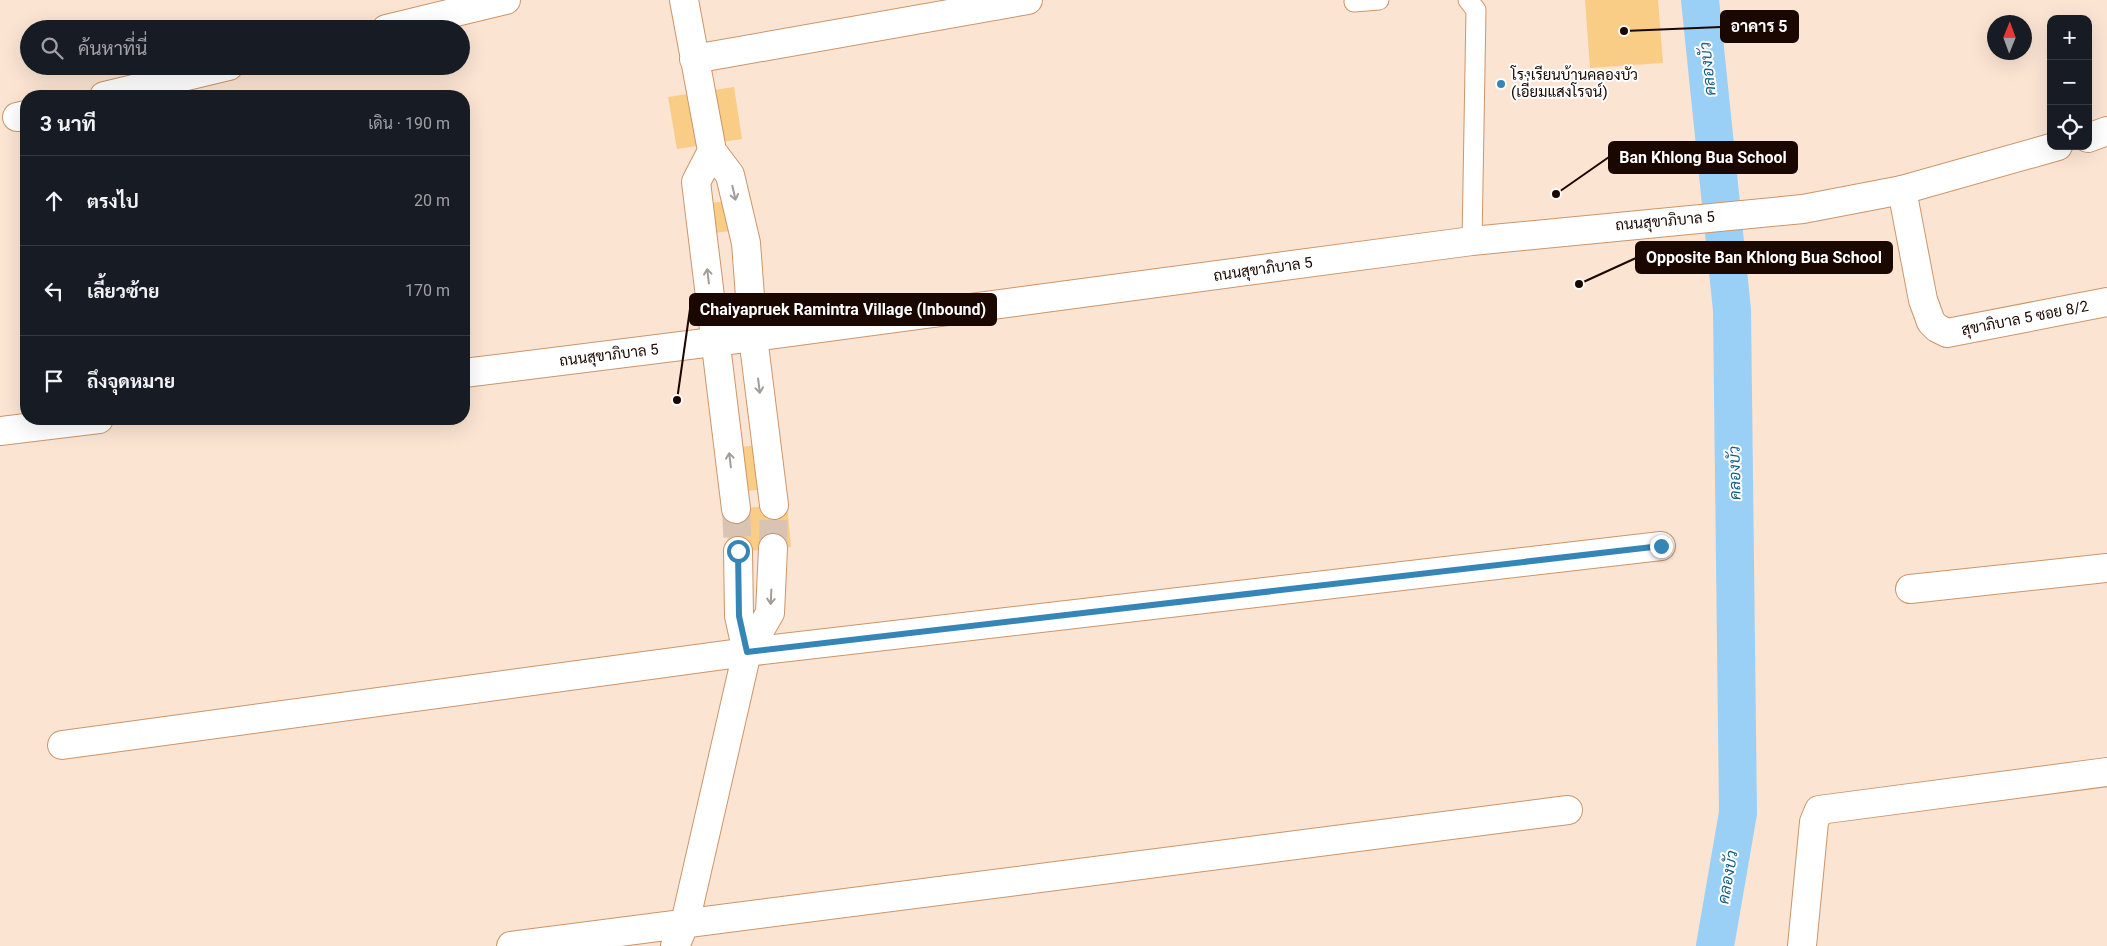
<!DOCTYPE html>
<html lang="th">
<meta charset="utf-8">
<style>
:root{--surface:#171b24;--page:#242831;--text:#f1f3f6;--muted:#9ea1a6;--line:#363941}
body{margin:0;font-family:Roboto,Sarabun,sans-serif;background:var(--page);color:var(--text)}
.controls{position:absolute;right:15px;top:15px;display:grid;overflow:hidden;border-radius:10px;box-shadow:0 5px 20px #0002}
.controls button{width:45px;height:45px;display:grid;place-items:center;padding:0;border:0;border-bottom:1px solid var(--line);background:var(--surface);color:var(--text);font:25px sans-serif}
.compass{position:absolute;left:1987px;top:15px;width:45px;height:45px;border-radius:50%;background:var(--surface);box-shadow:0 5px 20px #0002;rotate:1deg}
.stop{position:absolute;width:15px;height:15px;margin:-11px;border:4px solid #3586b7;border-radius:50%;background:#fff}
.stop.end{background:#3586b7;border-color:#fff;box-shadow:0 1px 5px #0008}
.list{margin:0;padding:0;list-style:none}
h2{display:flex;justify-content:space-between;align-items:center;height:65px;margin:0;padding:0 20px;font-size:21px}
h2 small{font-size:16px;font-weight:400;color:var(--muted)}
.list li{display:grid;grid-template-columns:32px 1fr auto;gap:15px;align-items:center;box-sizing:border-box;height:90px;padding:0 20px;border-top:1px solid var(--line)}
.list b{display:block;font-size:19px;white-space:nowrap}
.list em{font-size:16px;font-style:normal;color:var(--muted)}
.icon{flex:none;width:28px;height:28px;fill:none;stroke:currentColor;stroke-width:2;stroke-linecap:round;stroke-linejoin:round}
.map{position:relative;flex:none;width:2107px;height:946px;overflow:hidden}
.search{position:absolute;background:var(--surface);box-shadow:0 5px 20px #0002;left:20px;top:20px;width:450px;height:55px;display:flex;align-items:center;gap:12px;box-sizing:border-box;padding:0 18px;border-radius:28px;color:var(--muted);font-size:19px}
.panel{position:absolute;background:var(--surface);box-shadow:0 5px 20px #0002;left:20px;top:90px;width:450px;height:335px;border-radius:20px}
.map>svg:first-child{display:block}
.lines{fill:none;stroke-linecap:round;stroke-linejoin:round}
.canal{stroke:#9bd0f6;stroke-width:38}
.building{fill:#f9cd86}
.street-tunnel{stroke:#d9c3b2;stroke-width:28;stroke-dasharray:28 14;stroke-linecap:butt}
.lane-casing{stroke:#cb956a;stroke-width:21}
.street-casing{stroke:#cb956a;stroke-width:30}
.secondary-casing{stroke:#cb956a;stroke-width:30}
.lane{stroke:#fff;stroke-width:19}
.street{stroke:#fff;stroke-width:28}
.secondary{stroke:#fff;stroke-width:28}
.oneway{stroke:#a39c99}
.route{stroke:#3586b7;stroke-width:6}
.poi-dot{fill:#3586b7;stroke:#fff;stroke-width:2}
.labels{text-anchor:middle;stroke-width:4;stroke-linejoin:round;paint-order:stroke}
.poi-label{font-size:15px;fill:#1a0700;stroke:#fff;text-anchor:start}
.street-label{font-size:15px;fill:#1a0700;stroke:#fff}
.water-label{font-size:16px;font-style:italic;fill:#155e86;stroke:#fff}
.leader{fill:none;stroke:#1a0700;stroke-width:2}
.callout-dot{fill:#1a0700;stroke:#fff;stroke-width:2}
.callout{fill:#1a0700;stroke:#1a0700;stroke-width:2}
.callout-label{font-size:16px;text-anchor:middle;font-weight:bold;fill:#fff}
</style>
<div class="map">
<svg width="2107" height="946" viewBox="0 0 2107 946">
<rect width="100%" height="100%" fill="#fbe4d2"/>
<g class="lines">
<path class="canal" d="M 1700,0 L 1732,310 L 1738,813 L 1715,946"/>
</g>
<path class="building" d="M 1585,0 L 1658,0 L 1663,63 L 1590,68 Z
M 734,87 L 742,139 L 677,149 L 668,97 Z
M 727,201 L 731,231 L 714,233 L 710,203 Z
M 759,445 L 765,489 L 747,491 L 741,447 Z
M 787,504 L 791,547 L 729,553 L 725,510 Z"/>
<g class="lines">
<path class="street-tunnel" d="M 736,509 L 738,551
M 773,548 L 774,505"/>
<defs>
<path id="lane" d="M 1468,0 L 1476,10 L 1472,241
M 1354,2 L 1379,0"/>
<path id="street" d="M 684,0 L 712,151 L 730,175 L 746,243 L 753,337 L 774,505
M 386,29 L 506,0
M 694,59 L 1028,0
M 104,96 L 229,66
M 17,117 L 26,115
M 712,151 L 696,182 L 736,509
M 1902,190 L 1923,300 L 1931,322 L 1937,328 L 1947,333 L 2107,302
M 738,551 L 739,616 L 747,652
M 1910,589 L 2107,568
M 62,745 L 747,652 L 1661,546
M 511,946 L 1568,810
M 675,946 L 685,923 L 747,652 L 770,613 L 773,548
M 1802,946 L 1814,822 L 1819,810 L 2107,772"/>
<path id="secondary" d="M 2088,138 L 2107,131
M 464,373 L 753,337 L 1472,241 L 1803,209 L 1902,190 L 2058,146
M 0,431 L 99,419"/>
</defs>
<use href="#lane" class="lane-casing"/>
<use href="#street" class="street-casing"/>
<use href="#secondary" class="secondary-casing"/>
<use href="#lane" class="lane"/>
<use href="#street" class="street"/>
<use href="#secondary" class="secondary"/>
</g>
<defs><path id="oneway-shaft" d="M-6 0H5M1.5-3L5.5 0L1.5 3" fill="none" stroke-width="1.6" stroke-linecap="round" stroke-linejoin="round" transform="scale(1.25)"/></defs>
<g class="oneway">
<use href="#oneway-shaft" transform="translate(734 193) rotate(77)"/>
<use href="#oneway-shaft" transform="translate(708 276) rotate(-97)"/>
<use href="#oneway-shaft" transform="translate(759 386) rotate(83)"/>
<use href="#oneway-shaft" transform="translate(730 460) rotate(-97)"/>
<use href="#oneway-shaft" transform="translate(771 597) rotate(93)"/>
</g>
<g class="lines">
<path class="route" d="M 738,551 L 739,616 L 747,652 L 1661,546"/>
</g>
<circle class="poi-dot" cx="1501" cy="84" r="5"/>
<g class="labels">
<g class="poi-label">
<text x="1511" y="80">โรงเรียนบ้านคลองบัว<tspan x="1511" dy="17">(เอี่ยมแสงโรจน์)</tspan></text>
</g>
<g class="street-label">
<text transform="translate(1665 221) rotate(-5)" y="5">ถนนสุขาภิบาล 5</text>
<text transform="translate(1263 269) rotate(-8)" y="5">ถนนสุขาภิบาล 5</text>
<text transform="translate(2025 318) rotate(-11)" y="5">สุขาภิบาล 5 ซอย 8/2</text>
<text transform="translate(609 355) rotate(-7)" y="5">ถนนสุขาภิบาล 5</text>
</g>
<g class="water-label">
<text transform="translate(1707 69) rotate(-96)" y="6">คลองบัว</text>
<text transform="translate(1734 473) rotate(-91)" y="6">คลองบัว</text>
<text transform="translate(1727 877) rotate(-80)" y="6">คลองบัว</text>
</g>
</g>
<path class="leader" d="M1624 31L1721 27M1556 194L1609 157M1579 284L1636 258M677 400L690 309"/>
<g class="callout-dot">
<circle cx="1624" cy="31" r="5"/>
<circle cx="1556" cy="194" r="5"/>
<circle cx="1579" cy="284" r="5"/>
<circle cx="677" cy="400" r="5"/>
</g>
<g class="callout">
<rect x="1721" y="11" width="77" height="31" rx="5"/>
<rect x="1609" y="142" width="188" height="31" rx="5"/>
<rect x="1636" y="242" width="256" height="31" rx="5"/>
<rect x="690" y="294" width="306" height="31" rx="5"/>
</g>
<g class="callout-label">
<text x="1759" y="32">อาคาร 5</text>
<text x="1703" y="163">Ban Khlong Bua School</text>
<text x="1764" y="263">Opposite Ban Khlong Bua School</text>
<text x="843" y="315">Chaiyapruek Ramintra Village (Inbound)</text>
</g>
</svg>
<div class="controls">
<button>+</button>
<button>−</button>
<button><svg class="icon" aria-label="locate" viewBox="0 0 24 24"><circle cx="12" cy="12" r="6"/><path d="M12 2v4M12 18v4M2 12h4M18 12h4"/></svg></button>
</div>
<svg class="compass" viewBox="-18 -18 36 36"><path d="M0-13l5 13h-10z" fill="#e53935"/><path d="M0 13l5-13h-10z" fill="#9ea1a6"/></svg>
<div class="stop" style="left:738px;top:551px"></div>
<div class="stop end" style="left:1661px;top:546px"></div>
<div class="search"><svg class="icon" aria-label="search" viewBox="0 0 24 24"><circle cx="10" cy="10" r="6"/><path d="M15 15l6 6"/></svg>ค้นหาที่นี่</div>
<section class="panel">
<h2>3 นาที<small>เดิน · 190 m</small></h2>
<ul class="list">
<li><svg class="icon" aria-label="ahead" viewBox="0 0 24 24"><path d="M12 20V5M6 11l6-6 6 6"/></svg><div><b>ตรงไป</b></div><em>20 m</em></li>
<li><svg class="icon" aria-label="left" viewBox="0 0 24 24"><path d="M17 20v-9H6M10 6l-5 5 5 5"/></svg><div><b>เลี้ยวซ้าย</b></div><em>170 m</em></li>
<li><svg class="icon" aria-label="arrive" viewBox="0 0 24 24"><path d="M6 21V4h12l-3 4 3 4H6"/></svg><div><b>ถึงจุดหมาย</b></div></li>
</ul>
</section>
</div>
